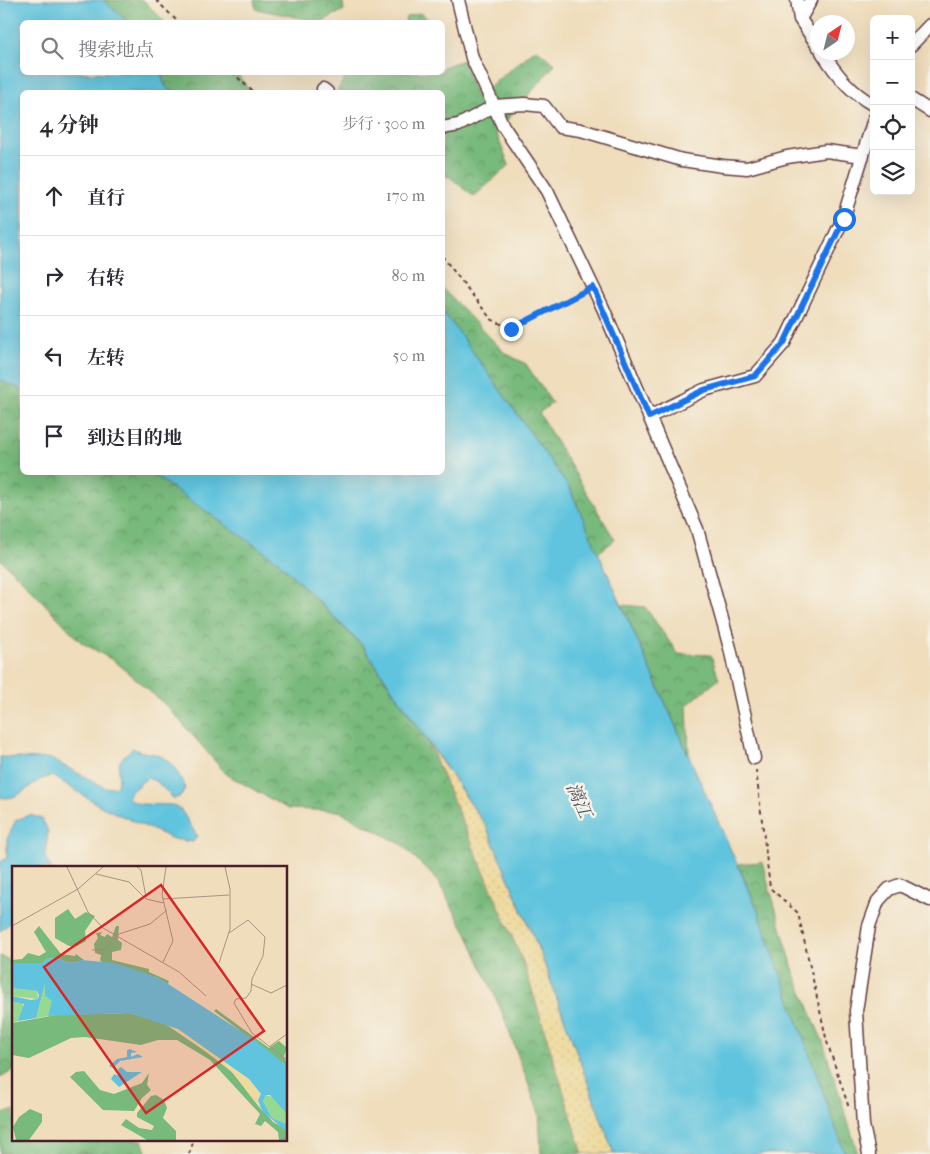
<!DOCTYPE html>
<html lang="zh">
<meta charset="utf-8">
<style>
:root{--surface:#fff;--page:#f7f7f7;--text:#2b2b33;--muted:#7c7c81;--line:#e1e1e2}
body{margin:0;font-family:"IM FELL French Canon","Noto Serif SC",serif;background:var(--page);color:var(--text)}
.controls{position:absolute;right:15px;top:15px;display:grid;overflow:hidden;border-radius:8px;box-shadow:0 5px 20px #0002}
.controls button{width:45px;height:45px;display:grid;place-items:center;padding:0;border:0;border-bottom:1px solid var(--line);background:var(--surface);color:var(--text);font:25px sans-serif}
.compass{position:absolute;left:810px;top:15px;width:45px;height:45px;border-radius:50%;background:var(--surface);box-shadow:0 5px 20px #0002;rotate:35deg}
.stop{position:absolute;width:15px;height:15px;margin:-11px;border:4px solid #1a73e8;border-radius:50%;background:#fff}
.stop.end{background:#1a73e8;border-color:#fff;box-shadow:0 1px 5px #0008}
.list{margin:0;padding:0;list-style:none}
h2{display:flex;justify-content:space-between;align-items:center;height:65px;margin:0;padding:0 20px;font-size:21px}
h2 small{font-size:16px;font-weight:400;color:var(--muted)}
.list li{display:grid;grid-template-columns:32px 1fr auto;gap:15px;align-items:center;box-sizing:border-box;height:80px;padding:0 20px;border-top:1px solid var(--line)}
.list b{display:block;font-size:19px;white-space:nowrap}
.list em{font-size:16px;font-style:normal;color:var(--muted)}
.icon{flex:none;width:28px;height:28px;fill:none;stroke:currentColor;stroke-width:2;stroke-linecap:round;stroke-linejoin:round}
.map{position:relative;flex:none;width:930px;height:1154px;overflow:hidden}
.search{position:absolute;background:var(--surface);box-shadow:0 5px 20px #0002;left:20px;top:20px;width:425px;height:55px;display:flex;align-items:center;gap:12px;box-sizing:border-box;padding:0 18px;border-radius:8px;color:var(--muted);font-size:19px}
.panel{position:absolute;background:var(--surface);box-shadow:0 5px 20px #0002;left:20px;top:90px;width:425px;height:385px;border-radius:8px}
.map>svg:first-child{display:block}
.forest{fill:url(#forest-crowns);stroke:#616c54}
.sand{fill:url(#sand-dots);stroke:#9c7c64}
.water{fill:#60c4de;stroke:#557284}
.lines{fill:none;stroke-linecap:round;stroke-linejoin:round}
.minor-casing{stroke:#633c41;stroke-width:15}
.path{stroke:#633c41;stroke-width:2;stroke-dasharray:4 4;stroke-linecap:butt}
.minor{stroke:#fff;stroke-width:12}
.route{stroke:#1a73e8;stroke-width:6}
.labels{text-anchor:middle;stroke-width:5;stroke-linejoin:round;paint-order:stroke}
.water-label{font-size:18px;font-style:italic;fill:#515161;stroke:#f7f3e8}
.inset-road{fill:none;stroke:#ad9182;stroke-width:1}
.view{fill:#d62828;fill-opacity:0.15;stroke:#d62828;stroke-width:2.5}
.inset-edge{fill:none;stroke:#4a1f2b;stroke-width:2.5}
</style>
<div class="map">
<svg width="930" height="1154" viewBox="0 0 930 1154">
<defs>
<pattern id="forest-crowns" width="20" height="18" patternUnits="userSpaceOnUse" patternTransform="scale(1.25)"><rect width="20" height="18" fill="#78b97c"/><path d="M2 6a3 3 0 1 1 6 0M12 15a3 3 0 1 1 6 0" fill="none" stroke="#649666"/></pattern>
<pattern id="sand-dots" width="8" height="8" patternUnits="userSpaceOnUse" patternTransform="scale(1.25)"><rect width="8" height="8" fill="#eeda9e"/><path d="M2 2h.1M6 6h.1" fill="none" stroke="#cebb88" stroke-width="1.8" stroke-linecap="round"/></pattern>
</defs>
<rect width="100%" height="100%" fill="#f7f3e8"/>
<filter id="ink" filterUnits="userSpaceOnUse"><feTurbulence type="fractalNoise" baseFrequency=".02" numOctaves="2"/><feDisplacementMap in="SourceGraphic" scale="10" xChannelSelector="R" yChannelSelector="G"/><feConvolveMatrix kernelMatrix="1 2 1 2 8 2 1 2 1" color-interpolation-filters="sRGB"/></filter>
<filter id="wash" filterUnits="userSpaceOnUse"><feTurbulence type="fractalNoise" baseFrequency=".0096" numOctaves="4" result="noise"/><feDisplacementMap in="SourceGraphic" scale="20" xChannelSelector="R" yChannelSelector="G"/><feGaussianBlur stdDeviation="1.12" result="paint"/><feColorMatrix in="noise" values="0 0 0 0 0 0 0 0 0 0 0 0 0 0 0 0 0 1.4 0 .05"/><feComposite in="paint" operator="in"/></filter>
<g filter="url(#wash)">
<rect width="100%" height="100%" fill="#efddbc"/>
<path class="forest" d="M 103,0 L 143,0 L 165,22 L 128,22 Z
M 254,0 L 342,0 L 344,10 L 321,22 L 256,9 Z
M 420,13 L 432,22 L 405,22 L 406,17 Z
M 536,49 L 555,64 L 496,133 L 509,165 L 474,197 L 450,177 L 443,176 L 442,92 L 337,92 L 347,73 L 442,72 L 443,67 L 463,60 L 476,97 Z
M 161,73 L 237,73 L 250,92 L 174,92 L 165,86 Z
M 442,288 L 505,353 L 526,364 L 552,403 L 539,413 L 615,540 L 598,553 L 569,487 L 460,334 L 443,312 Z
M 0,380 L 22,390 L 22,472 L 151,473 L 279,562 L 363,647 L 429,744 L 524,964 L 583,1154 L 541,1154 L 539,1113 L 502,1012 L 468,936 L 437,880 L 401,844 L 339,811 L 288,809 L 226,774 L 169,708 L 116,662 L 81,642 L 21,579 L 0,559 Z
M 622,605 L 645,607 L 678,654 L 711,655 L 719,679 L 687,705 L 689,756 Z
M 762,862 L 794,972 L 823,1042 L 858,1154 L 845,1154 L 758,911 L 738,864 Z
M 0,956 L 14,962 L 14,1070 L 0,1078 Z
M 14,1110 L 14,1140 L 142,1140 L 147,1154 L 0,1154 L 0,1115 Z"/>
<path class="sand" d="M 429,744 L 486,826 L 540,952 L 614,1154 L 583,1154 L 524,964 Z"/>
<path class="water" d="M 0,0 L 103,0 L 128,22 L 22,22 L 22,72 L 161,73 L 165,86 L 174,92 L 22,92 L 22,390 L 0,380 Z
M 443,312 L 460,334 L 569,487 L 758,911 L 845,1154 L 614,1154 L 540,952 L 486,826 L 363,646 L 279,562 L 151,473 L 442,472 Z
M 133,748 C 141,753 146,752 155,754 C 172,759 179,774 185,788 L 181,796 L 174,799 L 156,781 L 147,778 L 128,794 L 129,799 L 139,804 L 172,805 L 181,810 L 197,836 L 193,842 L 173,839 L 102,807 L 56,778 C 54,777 51,776 48,777 C 32,780 19,803 0,797 L 0,757 L 37,759 L 49,758 L 106,788 L 116,787 C 124,767 110,766 133,748 Z
M 30,815 L 42,819 L 48,831 L 45,858 L 50,867 L 52,868 L 14,868 L 14,920 L 0,931 L 0,862 L 7,858 L 7,839 L 16,820 Z"/>
</g>
<g filter="url(#ink)">
<g class="lines">
<defs>
<path id="minor" d="M 458,0 L 472,58 L 494,106 L 503,126 L 547,191 L 603,308 L 697,529 L 730,648 L 754,758
M 797,0 L 800,19 L 818,46
M 800,19 L 811,0
M 911,45 L 930,25
M 822,52 C 836,74 851,93 874,105
M 323,89 L 327,92
M 911,99 L 930,111
M 442,128 L 459,125 L 494,106 L 524,104 L 544,106 L 560,127 L 581,130 L 682,160 L 723,166 L 747,168 L 787,157 L 826,151 L 863,156
M 649,417 L 704,390 L 755,376 L 784,343 L 843,219 L 874,119
M 869,1154 L 863,1125 L 856,1011 L 869,926 L 878,901 L 889,889 L 900,885 L 930,900"/>
</defs>
<use href="#minor" class="minor-casing"/>
<path class="path" d="M 156,0 L 178,22
M 232,72 L 253,92
M 442,256 L 491,319 L 511,329 L 583,292
M 756,770 L 770,888 L 798,913 L 827,1042 L 849,1108
M 189,1154 L 194,1140"/>
<use href="#minor" class="minor"/>
</g>
</g>
<g class="lines" filter="url(#ink)">
<path class="route" d="M 511,329 L 593,287 L 649,417 L 704,390 L 755,376 L 784,343 L 844,219"/>
</g>
<g class="labels">
<g class="water-label">
<text transform="translate(579 800) rotate(66)" y="6">漓江</text>
</g>
</g>
<g transform="translate(12 866)">
<rect width="275" height="275" fill="#efddbc"/>
<path d="M 56,43 L 63,53 L 74,46 L 83,50 L 73,65 L 74,75 L 65,80 L 57,80 L 43,72 L 43,52 ZM 27,60 L 49,88 L 63,90 L 64,88 L 72,94 L 60,97 L 43,92 L 34,93 L 31,97 L 0,97 L 0,94 L 10,93 L 16,87 L 27,90 L 34,86 L 22,66 ZM 104,60 L 107,60 L 106,74 L 110,77 L 109,84 L 100,86 L 100,94 L 137,103 L 137,106 L 157,115 L 156,118 L 88,95 L 89,89 L 83,87 L 82,78 L 86,72 L 84,67 L 90,66 L 88,69 L 93,71 L 95,68 L 100,71 ZM 204,143 L 257,182 L 267,175 L 275,182 L 272,190 L 275,200 L 202,145 ZM 117,147 L 152,157 L 206,194 L 220,206 L 261,256 L 274,263 L 275,274 L 267,274 L 266,266 L 253,255 L 249,260 L 243,258 L 248,248 L 198,194 L 165,174 L 146,174 L 129,179 L 73,171 L 59,172 L 17,192 L 0,189 L 0,157 L 44,149 ZM 72,205 L 88,224 L 102,228 L 130,217 L 137,207 L 135,219 L 139,224 L 130,232 L 122,245 L 91,244 L 58,211 L 64,206 ZM 144,229 L 152,234 L 155,242 L 151,252 L 164,265 L 164,274 L 135,274 L 109,259 L 114,253 L 127,262 L 140,264 L 142,260 L 125,251 L 125,247 L 139,230 ZM 18,243 L 30,248 L 30,256 L 17,274 L 4,274 L 1,261 L 7,251 Z" fill="#78b97c"/>
<path d="M 33,118 L 33,130 L 40,135 L 40,140 L 36,150 L 24,152 ZM 0,122 L 25,125 L 26,133 L 0,130 ZM 0,135 L 9,135 L 12,142 L 6,155 L 0,157 ZM 254,229 L 263,232 L 275,248 L 275,258 L 260,252 L 251,235 Z" fill="#95d992"/>
<path d="M 152,157 L 166,163 L 225,202 L 248,226 L 247,236 L 250,245 L 220,206 L 183,177 Z" fill="#eeda9e"/>
<path d="M 43,92 L 60,97 L 70,94 L 102,97 L 147,112 L 241,173 L 275,200 L 275,248 L 258,229 L 254,229 L 251,235 L 260,252 L 275,258 L 275,266 L 250,245 L 246,234 L 249,228 L 237,213 L 166,163 L 117,147 L 36,150 L 40,135 L 33,130 L 33,118 L 24,152 L 6,155 L 12,138 L 0,135 L 0,130 L 19,134 L 26,133 L 27,129 L 25,125 L 0,122 L 0,97 L 31,97 L 34,93 ZM 118,183 L 125,186 L 119,187 L 119,191 L 126,188 L 131,191 L 108,195 L 101,202 L 97,200 L 105,193 L 115,191 L 115,184 ZM 109,201 L 115,206 L 130,206 L 107,221 L 99,213 L 102,208 L 108,210 L 106,203 Z" fill="#60c4de"/>
<path class="inset-road" d="M 55,1 L 76,46 L 91,62 L 167,106 L 194,130M 125,1 L 129,4 L 134,31M 84,8 L 117,16 L 134,33 L 152,37M 151,33 L 217,29M 0,60 L 66,23 L 91,1M 217,67 L 236,54 L 253,71 L 251,90 L 240,113 L 239,125 L 234,132 L 224,133 L 222,137 L 240,167 L 275,194M 80,84 L 92,84 L 107,68 L 138,58 L 155,44M 151,96 L 161,75 L 150,29 L 154,1M 207,97 L 218,63 L 218,23 L 213,1M 239,118 L 259,127 L 275,119M 257,181 L 275,168"/>
<path class="view" d="M 149,19 L 252,165 L 134,247 L 32,101 Z"/>
<rect width="275" height="275" class="inset-edge"/>
</g>
</svg>
<div class="controls">
<button>+</button>
<button>−</button>
<button><svg class="icon" aria-label="locate" viewBox="0 0 24 24"><circle cx="12" cy="12" r="6"/><path d="M12 2v4M12 18v4M2 12h4M18 12h4"/></svg></button>
<button><svg class="icon" aria-label="layers" viewBox="0 0 24 24"><path d="M12 4l9 5-9 5-9-5zM3 14l9 5 9-5"/></svg></button>
</div>
<svg class="compass" viewBox="-18 -18 36 36"><path d="M0-13l5 13h-10z" fill="#e53935"/><path d="M0 13l5-13h-10z" fill="#7c7c81"/></svg>
<div class="stop" style="left:844px;top:219px"></div>
<div class="stop end" style="left:511px;top:329px"></div>
<div class="search"><svg class="icon" aria-label="search" viewBox="0 0 24 24"><circle cx="10" cy="10" r="6"/><path d="M15 15l6 6"/></svg>搜索地点</div>
<section class="panel">
<h2>4 分钟<small>步行 · 300 m</small></h2>
<ul class="list">
<li><svg class="icon" aria-label="ahead" viewBox="0 0 24 24"><path d="M12 20V5M6 11l6-6 6 6"/></svg><div><b>直行</b></div><em>170 m</em></li>
<li><svg class="icon" aria-label="right" viewBox="0 0 24 24"><path d="M7 20v-9h11M14 6l5 5-5 5"/></svg><div><b>右转</b></div><em>80 m</em></li>
<li><svg class="icon" aria-label="left" viewBox="0 0 24 24"><path d="M17 20v-9H6M10 6l-5 5 5 5"/></svg><div><b>左转</b></div><em>50 m</em></li>
<li><svg class="icon" aria-label="arrive" viewBox="0 0 24 24"><path d="M6 21V4h12l-3 4 3 4H6"/></svg><div><b>到达目的地</b></div></li>
</ul>
</section>
</div>
